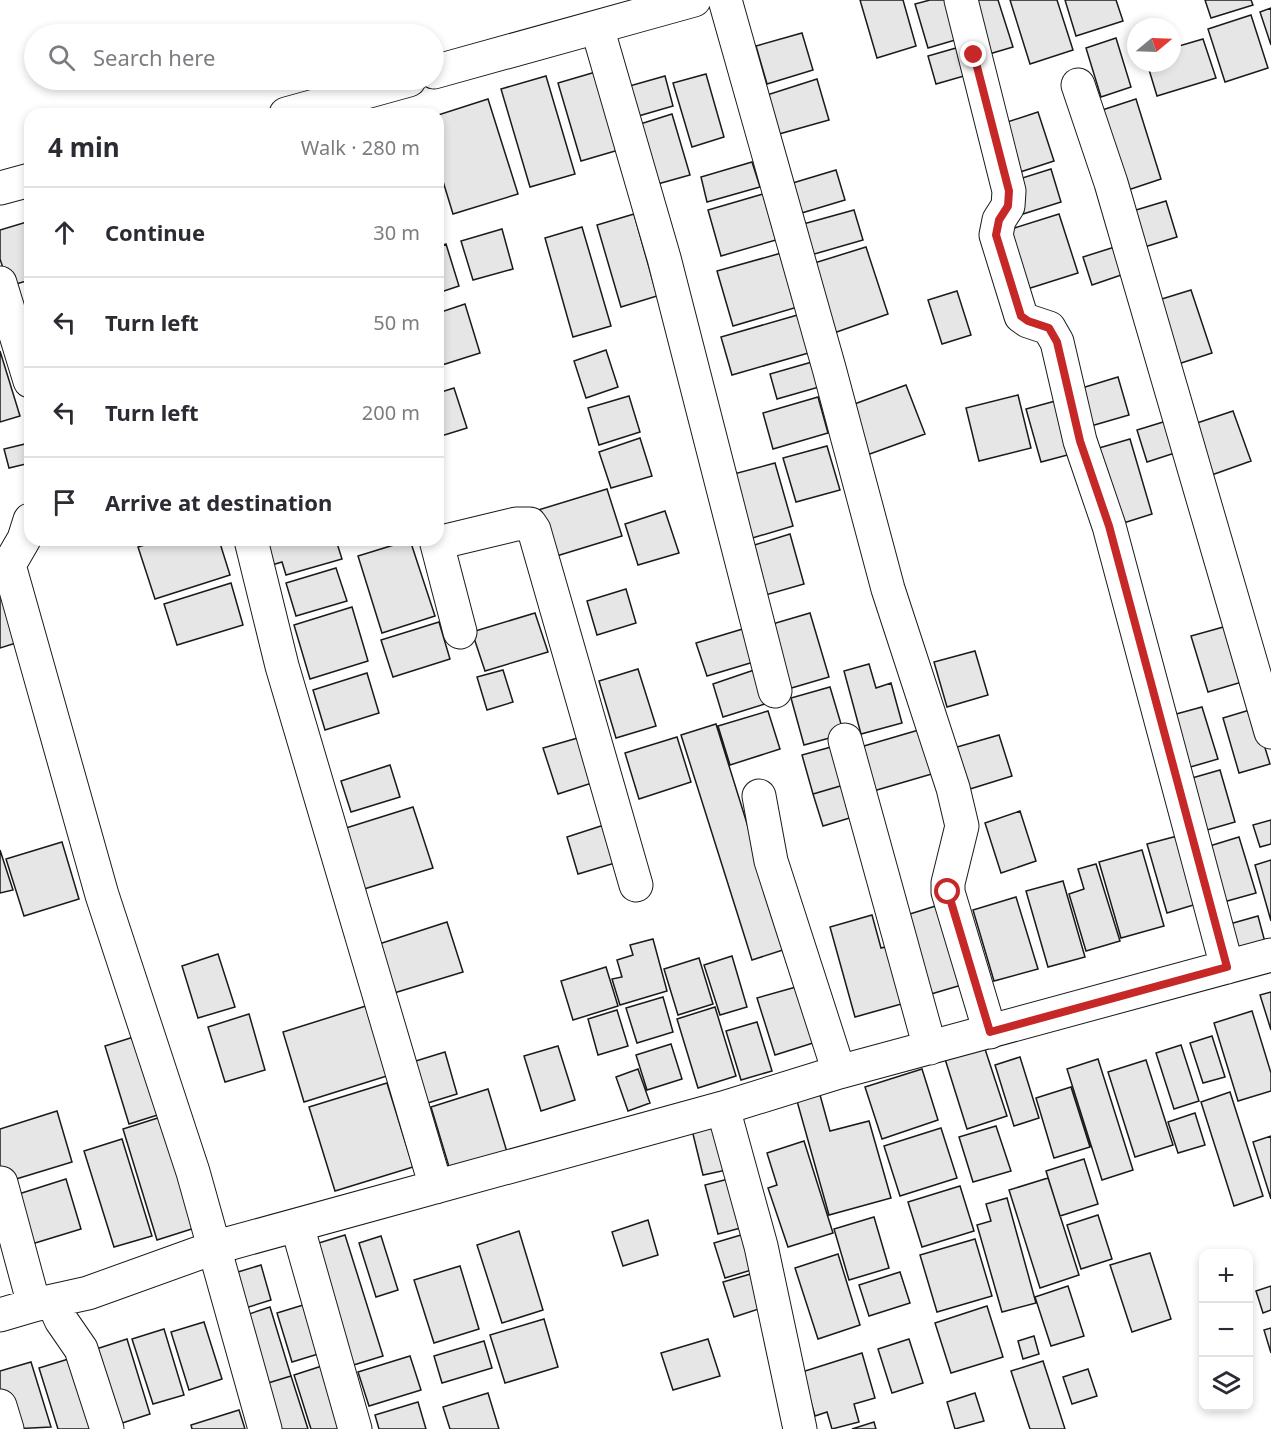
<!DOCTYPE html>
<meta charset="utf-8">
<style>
:root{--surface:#fff;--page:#f7f7f7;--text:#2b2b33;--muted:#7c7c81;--line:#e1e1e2}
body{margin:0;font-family:"Noto Sans",sans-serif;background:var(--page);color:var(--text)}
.controls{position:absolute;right:18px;bottom:18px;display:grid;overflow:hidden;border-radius:12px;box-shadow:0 3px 9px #0003}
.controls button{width:54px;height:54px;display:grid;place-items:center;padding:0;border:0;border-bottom:2px solid var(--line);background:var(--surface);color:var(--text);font:30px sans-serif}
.compass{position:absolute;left:1127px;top:18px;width:54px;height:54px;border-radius:50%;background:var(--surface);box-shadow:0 3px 9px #0003;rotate:71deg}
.stop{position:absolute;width:18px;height:18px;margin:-14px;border:4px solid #c62828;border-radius:50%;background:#fff}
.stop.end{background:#c62828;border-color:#fff;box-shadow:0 2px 6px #0008}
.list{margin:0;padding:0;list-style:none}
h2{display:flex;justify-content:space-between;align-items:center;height:78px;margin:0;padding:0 24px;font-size:26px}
h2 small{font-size:20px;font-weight:400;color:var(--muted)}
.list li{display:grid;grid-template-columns:39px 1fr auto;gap:18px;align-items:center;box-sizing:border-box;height:90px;padding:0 24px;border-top:2px solid var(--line)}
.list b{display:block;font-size:22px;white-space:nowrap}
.list em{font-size:20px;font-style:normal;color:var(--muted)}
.icon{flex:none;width:33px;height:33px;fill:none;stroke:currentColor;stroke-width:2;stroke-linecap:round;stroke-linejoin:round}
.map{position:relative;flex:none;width:1271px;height:1429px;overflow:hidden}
.search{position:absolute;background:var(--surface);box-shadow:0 3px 9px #0003;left:24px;top:24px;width:420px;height:66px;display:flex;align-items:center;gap:15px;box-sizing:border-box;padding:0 21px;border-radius:33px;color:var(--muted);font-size:22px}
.panel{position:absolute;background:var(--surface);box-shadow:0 3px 9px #0003;left:24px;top:108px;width:420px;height:438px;border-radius:18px}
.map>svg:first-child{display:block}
.building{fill:#e6e6e6;stroke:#1a1a1a;stroke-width:1.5}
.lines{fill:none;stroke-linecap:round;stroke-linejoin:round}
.minor-casing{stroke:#1a1a1a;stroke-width:35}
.minor{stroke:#fff;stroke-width:33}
.route{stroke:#c62828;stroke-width:8}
</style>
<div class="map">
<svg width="1271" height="1429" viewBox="0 0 1271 1429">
<rect width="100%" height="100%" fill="#fff"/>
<path class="building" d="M 860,0 L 903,0 L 916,46 L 877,58 Z
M 930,0 L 950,0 L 962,38 L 928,48 L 915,4 Z
M 962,0 L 998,0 L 1013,47 L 979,57 Z
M 1010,0 L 1057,0 L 1073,50 L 1030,64 Z
M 1065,0 L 1116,0 L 1123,21 L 1076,36 Z
M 1205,0 L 1251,0 L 1253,5 L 1211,18 Z
M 1271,8 L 1271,45 L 1260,12 Z
M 1251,15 L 1268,68 L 1225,82 L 1208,29 Z
M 802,33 L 813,70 L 767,84 L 756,46 Z
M 1116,38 L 1131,87 L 1101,97 L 1086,48 Z
M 1203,39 L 1216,78 L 1157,96 L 1147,63 L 1172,63 L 1172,48 Z
M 956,48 L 964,76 L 936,84 L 928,56 Z
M 599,71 L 622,149 L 581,161 L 558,83 Z
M 706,74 L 724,137 L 692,147 L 673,83 Z
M 546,76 L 575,174 L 530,187 L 501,89 Z
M 665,76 L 673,106 L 635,117 L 626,87 Z
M 817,79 L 829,120 L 779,134 L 767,95 Z
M 488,99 L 518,194 L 453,214 L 438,165 L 438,115 Z
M 1136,99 L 1161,179 L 1116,194 L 1090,114 Z
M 1038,112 L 1054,161 L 1008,176 L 992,127 Z
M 672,114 L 690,175 L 654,185 L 637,125 Z
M 752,162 L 760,187 L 707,202 L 701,177 Z
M 1051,169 L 1061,202 L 1023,214 L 1013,181 Z
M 836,170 L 845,200 L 795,215 L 786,185 Z
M 763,194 L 776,240 L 721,256 L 708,210 Z
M 1166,201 L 1177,237 L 1138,249 L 1126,213 Z
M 854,210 L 863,240 L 804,257 L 796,226 Z
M 634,214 L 657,296 L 621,307 L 597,225 Z
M 1059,214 L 1078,273 L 1024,290 L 1005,231 Z
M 30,221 L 30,280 L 9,286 L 0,259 L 0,230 Z
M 582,227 L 611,326 L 573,337 L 545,238 Z
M 502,229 L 513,269 L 473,280 L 461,241 Z
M 446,244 L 459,286 L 438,293 L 438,247 Z
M 1121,245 L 1130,272 L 1092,285 L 1083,257 Z
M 866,247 L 888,314 L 831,334 L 808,265 Z
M 785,252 L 801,306 L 733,326 L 717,271 Z
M 1191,290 L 1212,353 L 1172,366 L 1152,302 Z
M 957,291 L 971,335 L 942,344 L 928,300 Z
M 30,301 L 30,343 L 15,306 Z
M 465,304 L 480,353 L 442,365 L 438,353 L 438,313 Z
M 801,314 L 812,352 L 732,375 L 721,337 Z
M 606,350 L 618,387 L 586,398 L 574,361 Z
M 0,351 L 20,416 L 0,422 Z
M 812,362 L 819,387 L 777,399 L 770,374 Z
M 1118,377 L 1129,415 L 1084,428 L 1072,391 Z
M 906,385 L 925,434 L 867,455 L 849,406 Z
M 454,388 L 467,428 L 438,437 L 438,393 Z
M 1018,395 L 1031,448 L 979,461 L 966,408 Z
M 629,396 L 640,432 L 599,445 L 588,408 Z
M 818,397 L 828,433 L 773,449 L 763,413 Z
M 1059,400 L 1075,453 L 1041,462 L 1026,409 Z
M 1233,411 L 1251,461 L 1206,477 L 1188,426 Z
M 1173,419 L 1184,450 L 1147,462 L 1137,430 Z
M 640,438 L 652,476 L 611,488 L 599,452 Z
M 1130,439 L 1152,514 L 1114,526 L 1092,450 Z
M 25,444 L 30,463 L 9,468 L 4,449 Z
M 827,446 L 840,490 L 796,502 L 783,458 Z
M 775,463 L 793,526 L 749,539 L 730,475 Z
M 607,489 L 622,536 L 550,558 L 535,511 Z
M 665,511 L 679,553 L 638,565 L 625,524 Z
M 790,534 L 804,584 L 762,596 L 748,547 Z
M 161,540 L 219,540 L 230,575 L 155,599 L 138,547 Z
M 253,540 L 336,540 L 342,559 L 286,575 L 282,562 L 262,568 Z
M 410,540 L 435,616 L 382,633 L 358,556 Z
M 336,568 L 347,601 L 296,616 L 286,583 Z
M 231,583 L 243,625 L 177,645 L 164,604 Z
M 626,589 L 636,623 L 597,635 L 587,601 Z
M 0,591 L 16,643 L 0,648 Z
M 352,607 L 368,661 L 310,679 L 294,625 Z
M 535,613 L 548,652 L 485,671 L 472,632 Z
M 810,613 L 829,677 L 788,689 L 769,625 Z
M 439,622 L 450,659 L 393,677 L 381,640 Z
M 1227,626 L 1242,682 L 1208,692 L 1191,636 Z
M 746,628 L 757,661 L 707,676 L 696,643 Z
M 975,651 L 988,695 L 947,707 L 934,662 Z
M 869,664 L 876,688 L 891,683 L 902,723 L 861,734 L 844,671 Z
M 638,669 L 656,726 L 616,738 L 599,681 Z
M 757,669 L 768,703 L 723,717 L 713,684 Z
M 503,670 L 513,702 L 487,710 L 477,677 Z
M 367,673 L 379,713 L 325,730 L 313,690 Z
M 830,687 L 844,734 L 804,745 L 791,698 Z
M 1202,707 L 1218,759 L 1180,770 L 1165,717 Z
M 1253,709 L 1270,764 L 1239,773 L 1223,718 Z
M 768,711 L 780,749 L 730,765 L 718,726 Z
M 716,724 L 786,949 L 752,960 L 681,735 Z
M 929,727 L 942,771 L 870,792 L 857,748 Z
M 999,735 L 1012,776 L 970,789 L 957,747 Z
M 581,737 L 595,782 L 558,794 L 543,748 Z
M 677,737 L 691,782 L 639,799 L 625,753 Z
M 842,744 L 854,782 L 813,794 L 802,755 Z
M 390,765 L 400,797 L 351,812 L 341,781 Z
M 1220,770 L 1235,822 L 1200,832 L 1185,780 Z
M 854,782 L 863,814 L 823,826 L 813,794 Z
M 413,807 L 433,868 L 364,889 L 346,828 Z
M 1020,811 L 1036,861 L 1001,873 L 985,823 Z
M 1271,820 L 1271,844 L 1260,847 L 1253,825 Z
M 604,825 L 615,863 L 578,874 L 567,837 Z
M 1181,835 L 1200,903 L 1167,913 L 1147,844 Z
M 1239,837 L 1256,893 L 1220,903 L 1203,848 Z
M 62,842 L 79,899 L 24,916 L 6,859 Z
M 0,850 L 13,890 L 0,893 Z
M 1142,850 L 1164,926 L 1121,938 L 1099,862 Z
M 1271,860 L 1271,921 L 1255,865 Z
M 1096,864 L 1120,941 L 1086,951 L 1069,894 L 1084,889 L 1078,869 Z
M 1063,881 L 1085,957 L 1048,967 L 1026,891 Z
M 1016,897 L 1038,969 L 994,981 L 973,910 Z
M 942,904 L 965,984 L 921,997 L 897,918 Z
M 872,915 L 881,948 L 897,944 L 912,1001 L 855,1017 L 830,927 Z
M 1258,916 L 1266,946 L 1227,958 L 1219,927 Z
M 447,922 L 463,972 L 394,993 L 379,944 Z
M 653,939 L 667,991 L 620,1005 L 612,979 L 622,977 L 617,960 L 633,955 L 630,945 Z
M 218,954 L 235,1007 L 198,1018 L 182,966 Z
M 732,956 L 747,1007 L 720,1015 L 704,965 Z
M 699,958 L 713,1004 L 678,1015 L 664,969 Z
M 606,967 L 618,1006 L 573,1020 L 561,981 Z
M 796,987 L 813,1043 L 775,1055 L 757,998 Z
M 1271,992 L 1271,1030 L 1260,995 Z
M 663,997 L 673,1032 L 637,1043 L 626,1008 Z
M 369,1005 L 390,1075 L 304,1102 L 283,1032 Z
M 715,1007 L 736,1076 L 698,1088 L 677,1019 Z
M 617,1010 L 628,1046 L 598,1055 L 588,1019 Z
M 1252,1011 L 1271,1073 L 1271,1091 L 1238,1101 L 1214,1023 Z
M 249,1014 L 265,1070 L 225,1082 L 208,1027 Z
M 757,1022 L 772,1071 L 741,1080 L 726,1031 Z
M 140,1035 L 164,1113 L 129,1124 L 105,1046 Z
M 1212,1036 L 1225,1077 L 1203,1083 L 1190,1043 Z
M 671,1044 L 682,1079 L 647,1090 L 636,1055 Z
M 1181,1045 L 1199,1101 L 1174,1109 L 1156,1053 Z
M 558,1046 L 575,1100 L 541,1111 L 524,1056 Z
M 984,1046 L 1007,1116 L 967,1129 L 945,1059 Z
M 445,1052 L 457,1094 L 418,1106 L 406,1064 Z
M 1020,1057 L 1039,1118 L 1014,1126 L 995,1065 Z
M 1098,1059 L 1133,1170 L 1102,1180 L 1067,1069 Z
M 1146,1060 L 1173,1145 L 1135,1157 L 1108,1072 Z
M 638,1069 L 650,1103 L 628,1111 L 616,1077 Z
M 922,1069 L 938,1120 L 882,1139 L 865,1087 Z
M 387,1083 L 413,1167 L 335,1191 L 309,1107 Z
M 1071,1087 L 1090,1147 L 1054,1158 L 1036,1098 Z
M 488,1089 L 507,1152 L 450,1170 L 431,1107 Z
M 1230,1092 L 1263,1196 L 1234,1206 L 1201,1102 Z
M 820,1095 L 830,1131 L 869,1121 L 891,1198 L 829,1215 L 797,1101 Z
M 57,1111 L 72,1162 L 3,1183 L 0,1172 L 0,1129 Z
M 1195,1113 L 1205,1145 L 1178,1153 L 1168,1122 Z
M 164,1116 L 198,1227 L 157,1240 L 123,1129 Z
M 726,1122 L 736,1168 L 703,1175 L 692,1130 Z
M 996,1126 L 1011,1171 L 973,1182 L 959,1137 Z
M 941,1128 L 957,1178 L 900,1196 L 884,1146 Z
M 1271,1136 L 1271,1199 L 1253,1142 Z
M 122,1139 L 152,1236 L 114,1247 L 84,1151 Z
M 804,1141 L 833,1233 L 788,1247 L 768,1188 L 777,1185 L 767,1153 Z
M 1084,1159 L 1098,1204 L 1060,1216 L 1046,1171 Z
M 740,1176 L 752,1225 L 718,1234 L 705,1185 Z
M 1048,1178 L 1079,1275 L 1040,1288 L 1009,1190 Z
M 66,1179 L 81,1229 L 22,1247 L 6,1198 Z
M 960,1186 L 974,1231 L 922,1247 L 908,1202 Z
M 1007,1198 L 1036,1303 L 1002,1312 L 977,1225 L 991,1221 L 986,1204 Z
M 1098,1215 L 1112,1259 L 1081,1269 L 1067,1225 Z
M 874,1217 L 889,1268 L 849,1280 L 834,1229 Z
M 648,1220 L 658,1255 L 623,1266 L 612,1232 Z
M 519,1231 L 543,1310 L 502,1323 L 477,1245 Z
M 751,1232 L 761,1267 L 725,1278 L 714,1243 Z
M 345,1235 L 383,1356 L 347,1367 L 309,1246 Z
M 381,1236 L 398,1290 L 376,1297 L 359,1243 Z
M 975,1239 L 992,1296 L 937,1312 L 920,1255 Z
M 1150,1253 L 1171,1319 L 1132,1332 L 1110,1265 Z
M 838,1254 L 860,1325 L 818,1339 L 795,1268 Z
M 261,1265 L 271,1300 L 239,1310 L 228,1275 Z
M 460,1266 L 479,1329 L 434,1343 L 414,1280 Z
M 900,1272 L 910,1303 L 869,1316 L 859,1285 Z
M 754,1273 L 765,1307 L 734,1317 L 723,1282 Z
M 1068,1286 L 1084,1336 L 1051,1346 L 1035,1297 Z
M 1271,1286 L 1271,1310 L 1263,1313 L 1256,1291 Z
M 313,1302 L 328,1351 L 292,1362 L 277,1313 Z
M 987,1306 L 1003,1357 L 951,1373 L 935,1323 Z
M 270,1307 L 291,1376 L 255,1387 L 234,1319 Z
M 544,1319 L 558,1367 L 505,1383 L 490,1335 Z
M 204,1322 L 222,1379 L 189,1390 L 171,1332 Z
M 1271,1328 L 1271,1353 L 1264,1330 Z
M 164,1329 L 184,1395 L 153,1404 L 132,1339 Z
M 1034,1336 L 1039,1354 L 1023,1359 L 1018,1341 Z
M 127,1339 L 150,1414 L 110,1427 L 87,1352 Z
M 708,1339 L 720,1376 L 673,1390 L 661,1353 Z
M 909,1339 L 923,1383 L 892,1393 L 878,1349 Z
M 484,1341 L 492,1368 L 442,1383 L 434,1356 Z
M 862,1353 L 875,1398 L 854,1404 L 859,1422 L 832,1429 L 827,1412 L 815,1416 L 802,1372 Z
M 410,1356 L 421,1390 L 369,1406 L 358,1372 Z
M 75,1357 L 98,1429 L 58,1429 L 39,1368 Z
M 1043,1361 L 1065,1429 L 1030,1429 L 1011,1371 Z
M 31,1362 L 51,1427 L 11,1429 L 0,1394 L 0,1371 Z
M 328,1364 L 348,1429 L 311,1429 L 294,1375 Z
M 1088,1369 L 1097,1396 L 1072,1404 L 1063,1377 Z
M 291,1376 L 308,1429 L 268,1429 L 255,1387 Z
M 488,1393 L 499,1429 L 450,1429 L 443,1407 Z
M 975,1393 L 984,1421 L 955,1429 L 947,1402 Z
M 418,1402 L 426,1429 L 379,1429 L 375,1415 Z
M 239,1410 L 245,1429 L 192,1429 L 191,1425 Z
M 874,1422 L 876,1429 L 852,1429 Z"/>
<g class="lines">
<defs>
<path id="minor" d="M 725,0 L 829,368 L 888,589 L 953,788 L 962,826 L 948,883 L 948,892 L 990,1032
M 961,0 L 1009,191 L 1008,206 L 999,220 L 996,235 L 1021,316 L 1028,321 L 1049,328 L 1057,342 L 1080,441 L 1109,526 L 1227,967
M 597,27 L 664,258 L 775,691
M 434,72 L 694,0
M 1078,85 L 1111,183 L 1271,732
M 286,114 L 409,80
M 0,188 L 30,180
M 0,283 L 30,381
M 30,520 L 24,539 L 9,565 L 102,895 L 193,1172 L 265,1429
M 251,540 L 282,666 L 436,1187
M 436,540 L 460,632
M 437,543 L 516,524 L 530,524 L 534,530 L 636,885
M 845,740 L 930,1048
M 759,796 L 771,861 L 839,1072
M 723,1108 L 761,1246 L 800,1429
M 1,1183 L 34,1305
M 297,1225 L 355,1429
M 53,1302 L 61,1320 L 81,1349 L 107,1429
M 0,1315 L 34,1305 L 88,1293 L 213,1248 L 723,1108 L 839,1072 L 1271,955
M 0,1406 L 7,1429"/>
</defs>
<use href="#minor" class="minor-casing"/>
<use href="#minor" class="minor"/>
</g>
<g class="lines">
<path class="route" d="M 948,892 L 990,1032 L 1227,967 L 1109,526 L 1080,441 L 1057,342 L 1049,328 L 1028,321 L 1021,316 L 996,235 L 999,220 L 1008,206 L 1009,191 L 974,55"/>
</g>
</svg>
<div class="controls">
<button>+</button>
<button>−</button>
<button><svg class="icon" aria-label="layers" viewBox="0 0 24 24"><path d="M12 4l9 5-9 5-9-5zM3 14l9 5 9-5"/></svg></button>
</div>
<svg class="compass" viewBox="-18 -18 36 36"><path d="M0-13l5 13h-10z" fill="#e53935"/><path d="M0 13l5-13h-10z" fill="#7c7c81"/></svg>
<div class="stop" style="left:948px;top:892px"></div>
<div class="stop end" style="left:974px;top:55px"></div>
<div class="search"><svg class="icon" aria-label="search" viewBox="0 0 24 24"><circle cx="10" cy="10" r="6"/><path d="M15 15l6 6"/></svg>Search here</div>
<section class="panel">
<h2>4 min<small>Walk · 280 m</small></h2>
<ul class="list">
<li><svg class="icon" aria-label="ahead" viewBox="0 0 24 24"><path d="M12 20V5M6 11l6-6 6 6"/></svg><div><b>Continue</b></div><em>30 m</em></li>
<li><svg class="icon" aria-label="left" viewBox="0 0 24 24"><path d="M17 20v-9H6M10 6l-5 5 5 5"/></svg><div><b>Turn left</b></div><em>50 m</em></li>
<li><svg class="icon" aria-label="left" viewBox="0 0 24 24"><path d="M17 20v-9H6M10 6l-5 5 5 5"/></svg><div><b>Turn left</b></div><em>200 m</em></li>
<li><svg class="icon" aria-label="arrive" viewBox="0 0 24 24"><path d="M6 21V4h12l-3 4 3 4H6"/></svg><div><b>Arrive at destination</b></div></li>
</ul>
</section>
</div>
